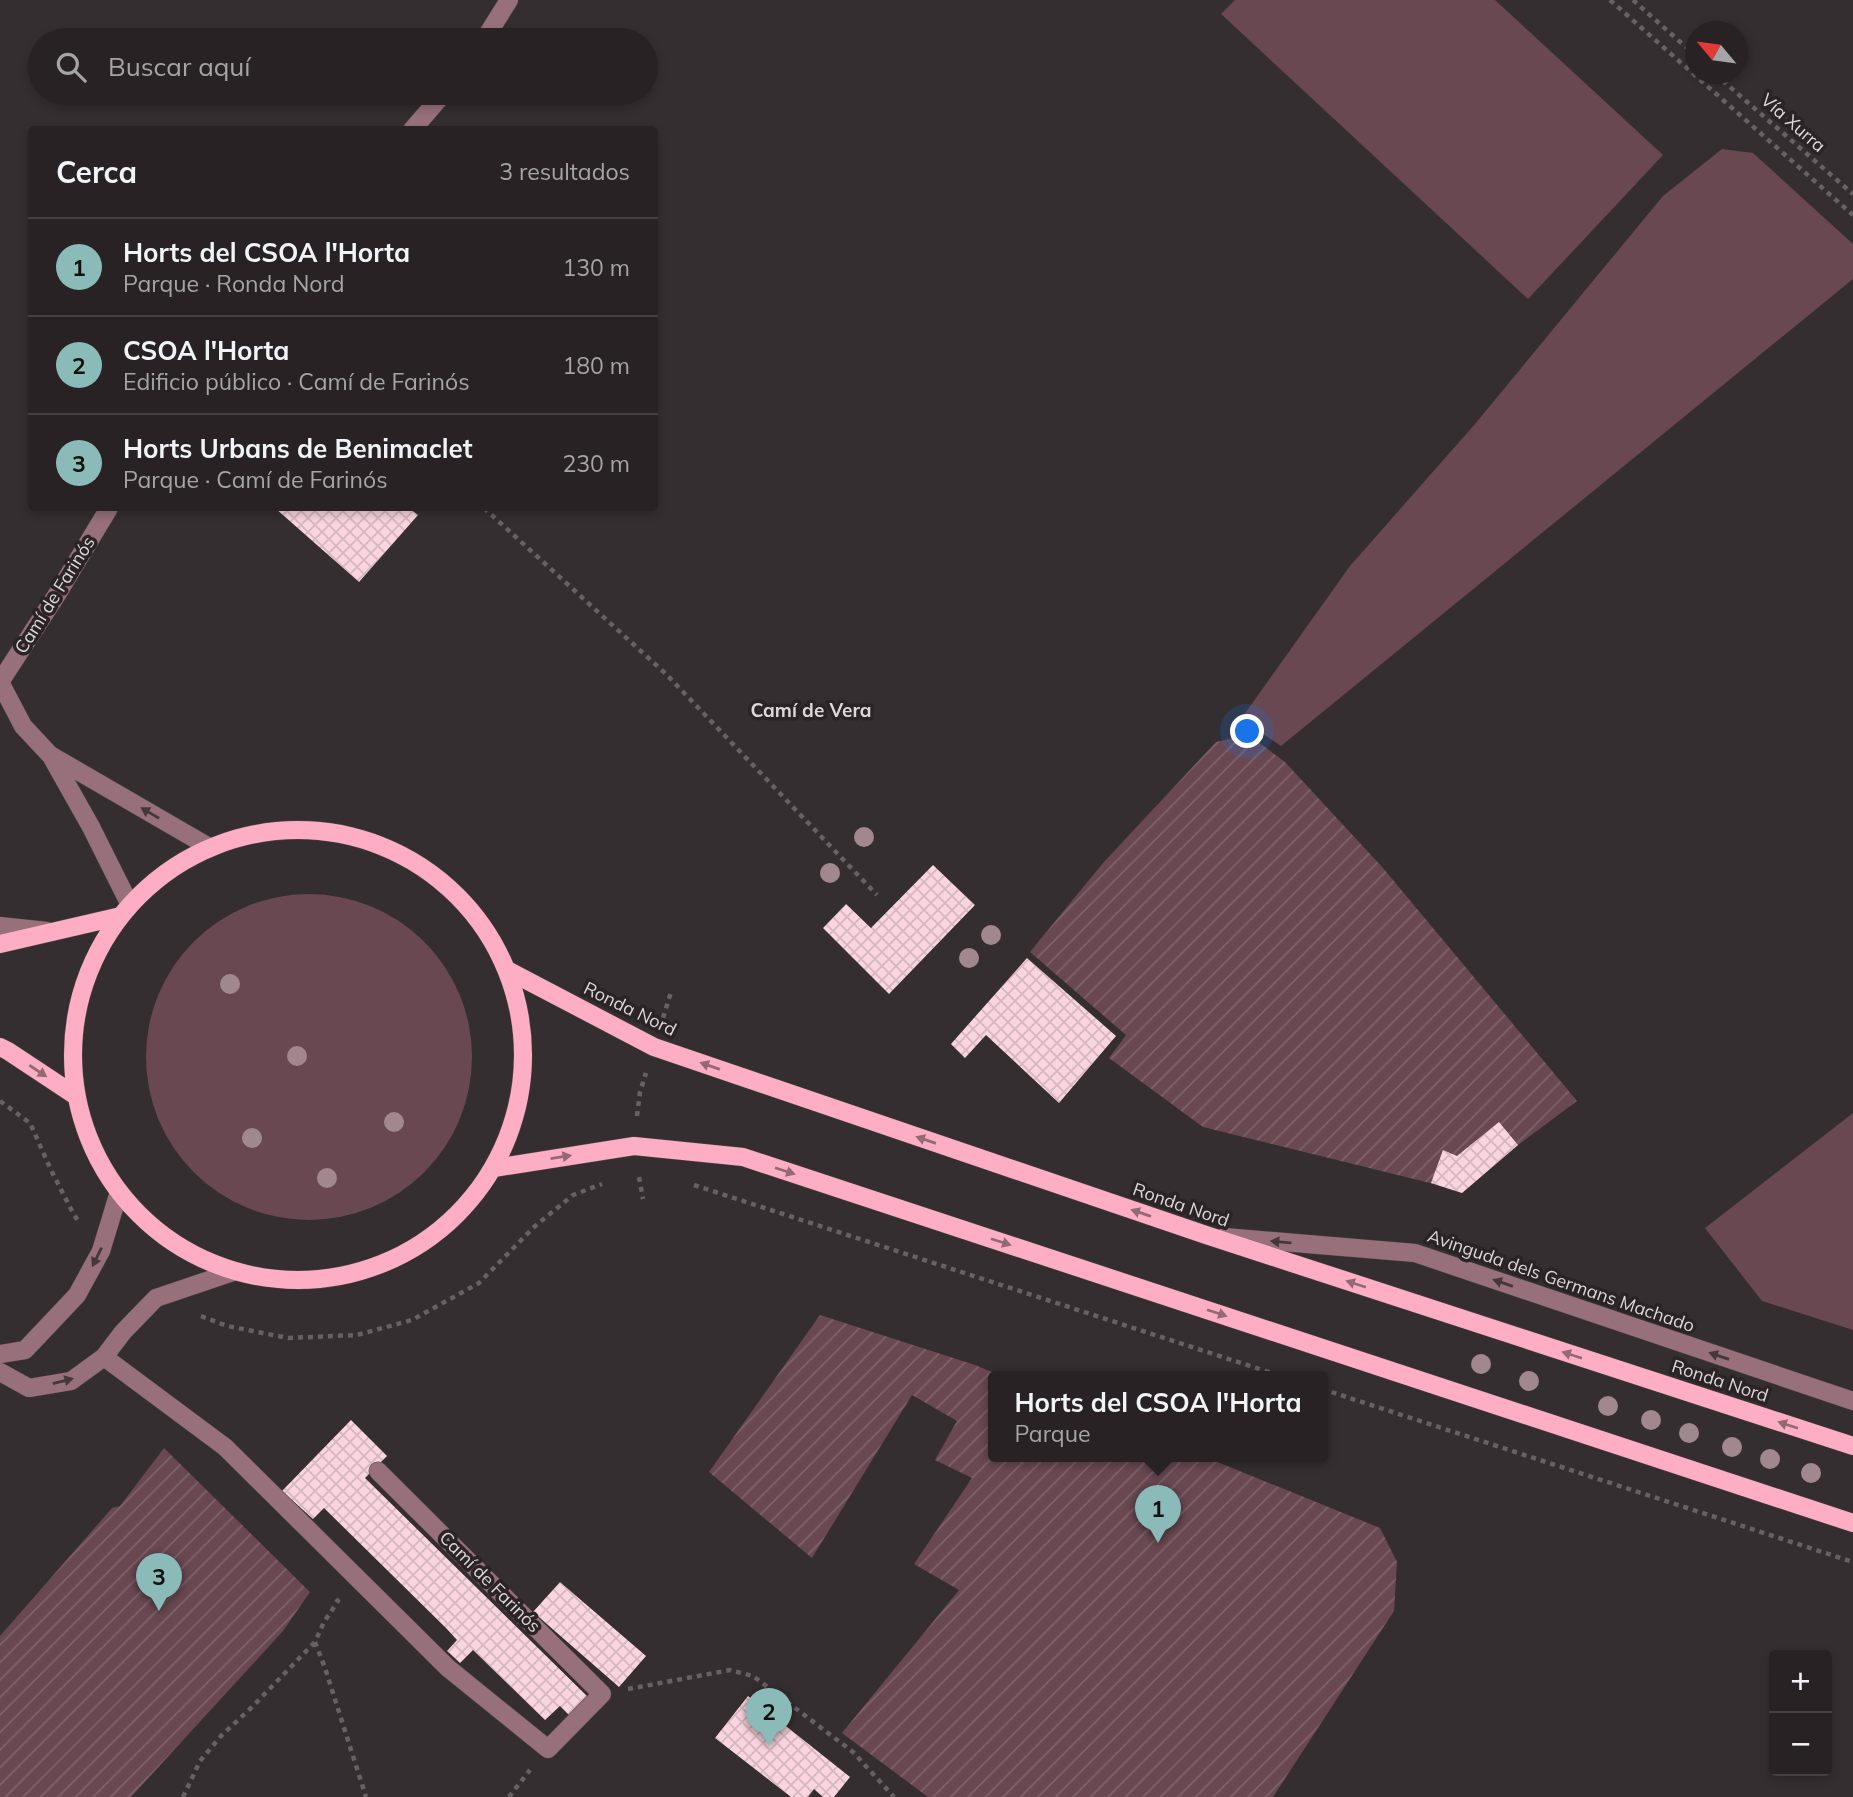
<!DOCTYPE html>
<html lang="es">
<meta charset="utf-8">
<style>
:root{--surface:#282224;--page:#302a2c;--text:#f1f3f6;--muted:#a5a4a6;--line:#443f41;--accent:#8bbbb9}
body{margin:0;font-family:Mulish,sans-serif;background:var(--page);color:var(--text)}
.controls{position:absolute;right:21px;bottom:21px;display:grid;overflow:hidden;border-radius:7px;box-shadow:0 4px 10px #0003}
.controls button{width:63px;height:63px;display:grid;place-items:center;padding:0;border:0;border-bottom:2px solid var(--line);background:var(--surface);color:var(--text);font:35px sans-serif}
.compass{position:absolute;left:1685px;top:21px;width:63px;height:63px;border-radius:50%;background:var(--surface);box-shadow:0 4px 10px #0003;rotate:299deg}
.you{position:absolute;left:1248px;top:732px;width:24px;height:24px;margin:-18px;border:5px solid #fff;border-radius:50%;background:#1a73e8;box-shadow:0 0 0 10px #1a73e833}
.badge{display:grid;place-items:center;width:46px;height:46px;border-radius:50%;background:var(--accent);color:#111;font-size:23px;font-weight:700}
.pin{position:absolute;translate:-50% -58px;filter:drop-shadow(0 2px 4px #0008)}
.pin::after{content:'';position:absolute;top:37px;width:24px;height:21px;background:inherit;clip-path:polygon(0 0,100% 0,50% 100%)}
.popup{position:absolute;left:988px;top:1371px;width:340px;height:91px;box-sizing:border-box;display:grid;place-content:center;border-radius:7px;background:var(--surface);filter:drop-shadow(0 2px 5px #0005);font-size:23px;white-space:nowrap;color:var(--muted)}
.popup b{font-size:26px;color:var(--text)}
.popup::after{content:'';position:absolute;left:50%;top:100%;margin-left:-14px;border:14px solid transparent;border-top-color:var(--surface)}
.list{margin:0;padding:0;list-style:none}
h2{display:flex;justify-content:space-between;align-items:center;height:91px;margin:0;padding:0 28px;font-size:30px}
h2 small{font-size:23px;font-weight:400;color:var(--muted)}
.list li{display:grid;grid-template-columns:46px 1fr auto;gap:21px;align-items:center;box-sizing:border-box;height:98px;padding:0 28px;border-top:2px solid var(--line)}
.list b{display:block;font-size:26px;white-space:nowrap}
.list p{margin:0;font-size:23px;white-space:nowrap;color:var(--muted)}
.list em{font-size:23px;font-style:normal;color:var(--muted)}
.icon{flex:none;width:38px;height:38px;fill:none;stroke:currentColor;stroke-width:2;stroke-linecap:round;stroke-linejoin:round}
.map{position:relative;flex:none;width:1853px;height:1797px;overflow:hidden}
.search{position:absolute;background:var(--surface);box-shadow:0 4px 10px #0003;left:28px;top:28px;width:630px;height:77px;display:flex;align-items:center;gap:18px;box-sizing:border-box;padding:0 24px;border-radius:38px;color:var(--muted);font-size:26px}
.panel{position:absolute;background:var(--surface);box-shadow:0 4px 10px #0003;left:28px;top:126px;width:630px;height:385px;border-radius:7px}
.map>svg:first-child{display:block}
.grass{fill:#694852}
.garden{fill:url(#garden-furrows)}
.building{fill:url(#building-cross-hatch)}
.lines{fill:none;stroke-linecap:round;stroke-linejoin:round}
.minor-casing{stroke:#50494b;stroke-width:19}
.major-casing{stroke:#50494b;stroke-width:19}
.path{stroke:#676163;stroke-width:4.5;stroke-dasharray:5 5;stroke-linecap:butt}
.minor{stroke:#97707b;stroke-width:18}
.major{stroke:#fdaec5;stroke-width:18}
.tree{fill:#a1878e}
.oneway{fill:#46373b}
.oneway2{fill:#946976}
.labels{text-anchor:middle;stroke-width:7;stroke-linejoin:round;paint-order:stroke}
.street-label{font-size:18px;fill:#dcd7d8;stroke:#2b2426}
.neighbourhood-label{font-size:19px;font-weight:bold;fill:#dcd7d8;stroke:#2b2426}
</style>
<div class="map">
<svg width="1853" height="1797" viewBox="0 0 1853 1797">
<defs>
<pattern id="garden-furrows" width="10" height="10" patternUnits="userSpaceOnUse" patternTransform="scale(1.75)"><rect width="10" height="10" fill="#694852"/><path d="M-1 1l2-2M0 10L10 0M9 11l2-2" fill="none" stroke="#7e626a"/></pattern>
<pattern id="building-cross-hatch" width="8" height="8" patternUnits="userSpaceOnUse" patternTransform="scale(1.75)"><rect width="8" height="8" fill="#fad5df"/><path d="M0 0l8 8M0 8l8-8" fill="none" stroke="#d5b7bf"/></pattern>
</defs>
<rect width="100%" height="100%" fill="#352e30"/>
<path class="grass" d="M 1235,0 L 1495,0 L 1663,155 L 1528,299 L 1221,14 Z
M 1722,149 L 1753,153 L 1853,244 L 1853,279 L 1281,746 L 1241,719 L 1350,566 L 1475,424 L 1663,196 Z
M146 1057a163 163 0 1 1 326 0a163 163 0 1 1-326 0Z
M 1853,1113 L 1853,1330 L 1762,1301 L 1705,1228 Z"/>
<path class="garden" d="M 1249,735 L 1285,762 L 1383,868 L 1577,1101 L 1518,1145 L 1462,1193 L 1430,1183 L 1203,1127 L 1109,1058 L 1126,1035 L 1030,952 L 1103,863 L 1216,742 Z
M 820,1315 L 975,1365 L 1004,1377 L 993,1377 L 993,1457 L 1205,1457 L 1380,1528 L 1397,1562 L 1394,1611 L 1273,1797 L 928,1797 L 842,1733 L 959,1590 L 914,1564 L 972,1478 L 935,1460 L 957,1421 L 912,1395 L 812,1558 L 709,1472 Z
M 164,1448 L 310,1592 L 283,1631 L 131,1797 L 0,1797 L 0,1636 L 112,1508 L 120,1506 Z"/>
<path class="building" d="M 275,508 L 409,508 L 418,515 L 359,582 Z
M 933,865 L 975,905 L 889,994 L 823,928 L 846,904 L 871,928 Z
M 1027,958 L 1116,1036 L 1059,1103 L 986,1035 L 965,1058 L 951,1044 Z
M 1499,1122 L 1518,1145 L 1462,1193 L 1431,1183 L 1443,1150 L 1457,1156 Z
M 351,1420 L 387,1456 L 365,1478 L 588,1697 L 570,1716 L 560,1706 L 545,1720 L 473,1650 L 460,1663 L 447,1651 L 457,1640 L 446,1628 L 324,1508 L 313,1519 L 282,1491 Z
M 560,1582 L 646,1656 L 619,1687 L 533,1612 Z
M 748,1696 L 850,1777 L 834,1797 L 823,1797 L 814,1789 L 808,1797 L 791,1797 L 715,1738 Z"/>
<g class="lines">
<defs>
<path id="minor" d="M 484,40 L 509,0
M 412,130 L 444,93
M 109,508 L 56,596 L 0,682 L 23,726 L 51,756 L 91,827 L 130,905
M 52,756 L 209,847
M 0,926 L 47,931
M 1224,1237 L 1415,1253 L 1853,1401
M 0,1354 L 25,1350 L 77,1295 L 101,1251 L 119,1192
M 104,1357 L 225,1447 L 448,1668 L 548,1749 L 602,1694 L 378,1471
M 0,1372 L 29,1388 L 71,1381 L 104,1357 L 123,1332 L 156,1298 L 233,1272"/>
<path id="major" d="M73 1055a225 225 0 1 1 450 0a225 225 0 1 1-450 0Z
M 0,944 L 121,916
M 509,971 L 654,1047 L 1206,1235 L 1853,1446
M 0,1047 L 8,1051 L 76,1096
M 494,1168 L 634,1146 L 743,1157 L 1853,1523"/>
</defs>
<use href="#minor" class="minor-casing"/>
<use href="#major" class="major-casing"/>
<path class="path" d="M 1610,0 L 1853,215
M 1633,0 L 1696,56
M 1715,74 L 1853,194
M 484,508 L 666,674 L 877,895
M 663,1018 L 671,992
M 0,1101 L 30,1123 L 51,1170 L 74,1215 L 80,1223
M 637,1116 L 640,1092 L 646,1073
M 639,1177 L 643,1199
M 694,1185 L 1284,1377
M 201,1316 L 227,1326 L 288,1338 L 357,1335 L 412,1320 L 479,1283 L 534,1227 L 573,1195 L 602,1184
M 1322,1389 L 1853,1562
M 336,1599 L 338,1601 L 324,1622 L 315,1642 L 325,1668 L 366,1797
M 628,1689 L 730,1670 L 753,1676 L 853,1752 L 894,1797
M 183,1797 L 200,1761 L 221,1736 L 252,1707 L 315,1642
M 509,1797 L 530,1770"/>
<use href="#minor" class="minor"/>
<use href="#major" class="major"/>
</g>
<g class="tree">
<circle cx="864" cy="837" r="10"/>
<circle cx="830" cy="873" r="10"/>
<circle cx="991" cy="935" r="10"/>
<circle cx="969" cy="958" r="10"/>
<circle cx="230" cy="984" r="10"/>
<circle cx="297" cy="1056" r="10"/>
<circle cx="394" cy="1122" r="10"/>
<circle cx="252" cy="1138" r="10"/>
<circle cx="327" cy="1178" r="10"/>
<circle cx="1481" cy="1364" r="10"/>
<circle cx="1529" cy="1381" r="10"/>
<circle cx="1608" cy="1406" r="10"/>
<circle cx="1651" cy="1420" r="10"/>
<circle cx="1689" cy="1433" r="10"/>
<circle cx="1732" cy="1447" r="10"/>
<circle cx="1770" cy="1459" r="10"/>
<circle cx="1811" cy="1473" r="10"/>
</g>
<defs><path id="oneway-solid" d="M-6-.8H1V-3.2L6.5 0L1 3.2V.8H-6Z" transform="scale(1.75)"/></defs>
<g class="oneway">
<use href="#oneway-solid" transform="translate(150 813) rotate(-150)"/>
<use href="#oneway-solid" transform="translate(1281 1242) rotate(-175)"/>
<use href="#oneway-solid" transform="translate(97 1257) rotate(116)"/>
<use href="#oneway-solid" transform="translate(1503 1283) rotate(-161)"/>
<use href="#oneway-solid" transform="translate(1719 1356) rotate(-161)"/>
<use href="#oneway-solid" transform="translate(63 1381) rotate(-14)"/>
</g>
<g class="oneway2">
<use href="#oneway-solid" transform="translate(710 1066) rotate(-161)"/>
<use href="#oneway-solid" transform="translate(38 1071) rotate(34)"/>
<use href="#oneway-solid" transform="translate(926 1140) rotate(-161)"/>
<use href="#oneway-solid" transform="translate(561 1157) rotate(-9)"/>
<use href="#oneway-solid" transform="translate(785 1171) rotate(18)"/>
<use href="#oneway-solid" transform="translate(1141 1213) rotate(-161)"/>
<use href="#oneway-solid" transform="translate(1001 1242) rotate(18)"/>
<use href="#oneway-solid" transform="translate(1356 1284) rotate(-162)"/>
<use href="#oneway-solid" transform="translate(1217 1313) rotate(18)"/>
<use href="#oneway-solid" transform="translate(1572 1355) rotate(-162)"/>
<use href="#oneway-solid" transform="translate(1788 1425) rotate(-162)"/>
</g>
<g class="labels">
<g class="street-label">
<text transform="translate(1793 123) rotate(41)" y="6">Vía Xurra</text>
<text transform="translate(55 595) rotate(-58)" y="6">Camí de Farinós</text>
<text transform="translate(630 1009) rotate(26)" y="6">Ronda Nord</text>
<text transform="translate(1181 1205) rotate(19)" y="6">Ronda Nord</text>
<text transform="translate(1561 1281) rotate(19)" y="6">Avinguda dels Germans Machado</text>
<text transform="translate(1720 1381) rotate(18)" y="6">Ronda Nord</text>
<text transform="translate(490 1582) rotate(45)" y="6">Camí de Farinós</text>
</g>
<g class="neighbourhood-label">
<text x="811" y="717">Camí de Vera</text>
</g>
</g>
</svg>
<div class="controls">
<button>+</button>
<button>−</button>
</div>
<svg class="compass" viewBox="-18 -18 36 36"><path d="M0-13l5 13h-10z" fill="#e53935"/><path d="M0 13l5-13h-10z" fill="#a5a4a6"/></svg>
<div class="you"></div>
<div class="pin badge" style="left:1158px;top:1543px">1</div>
<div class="popup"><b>Horts del CSOA l'Horta</b>Parque</div>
<div class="pin badge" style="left:769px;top:1746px">2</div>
<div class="pin badge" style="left:159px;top:1611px">3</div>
<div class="search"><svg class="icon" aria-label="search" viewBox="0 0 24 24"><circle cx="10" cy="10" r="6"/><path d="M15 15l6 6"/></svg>Buscar aquí</div>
<section class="panel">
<h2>Cerca<small>3 resultados</small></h2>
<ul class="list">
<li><span class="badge">1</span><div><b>Horts del CSOA l'Horta</b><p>Parque · Ronda Nord</p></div><em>130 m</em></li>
<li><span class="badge">2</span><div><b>CSOA l'Horta</b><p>Edificio público · Camí de Farinós</p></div><em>180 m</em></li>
<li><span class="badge">3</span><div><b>Horts Urbans de Benimaclet</b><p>Parque · Camí de Farinós</p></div><em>230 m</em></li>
</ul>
</section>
</div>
